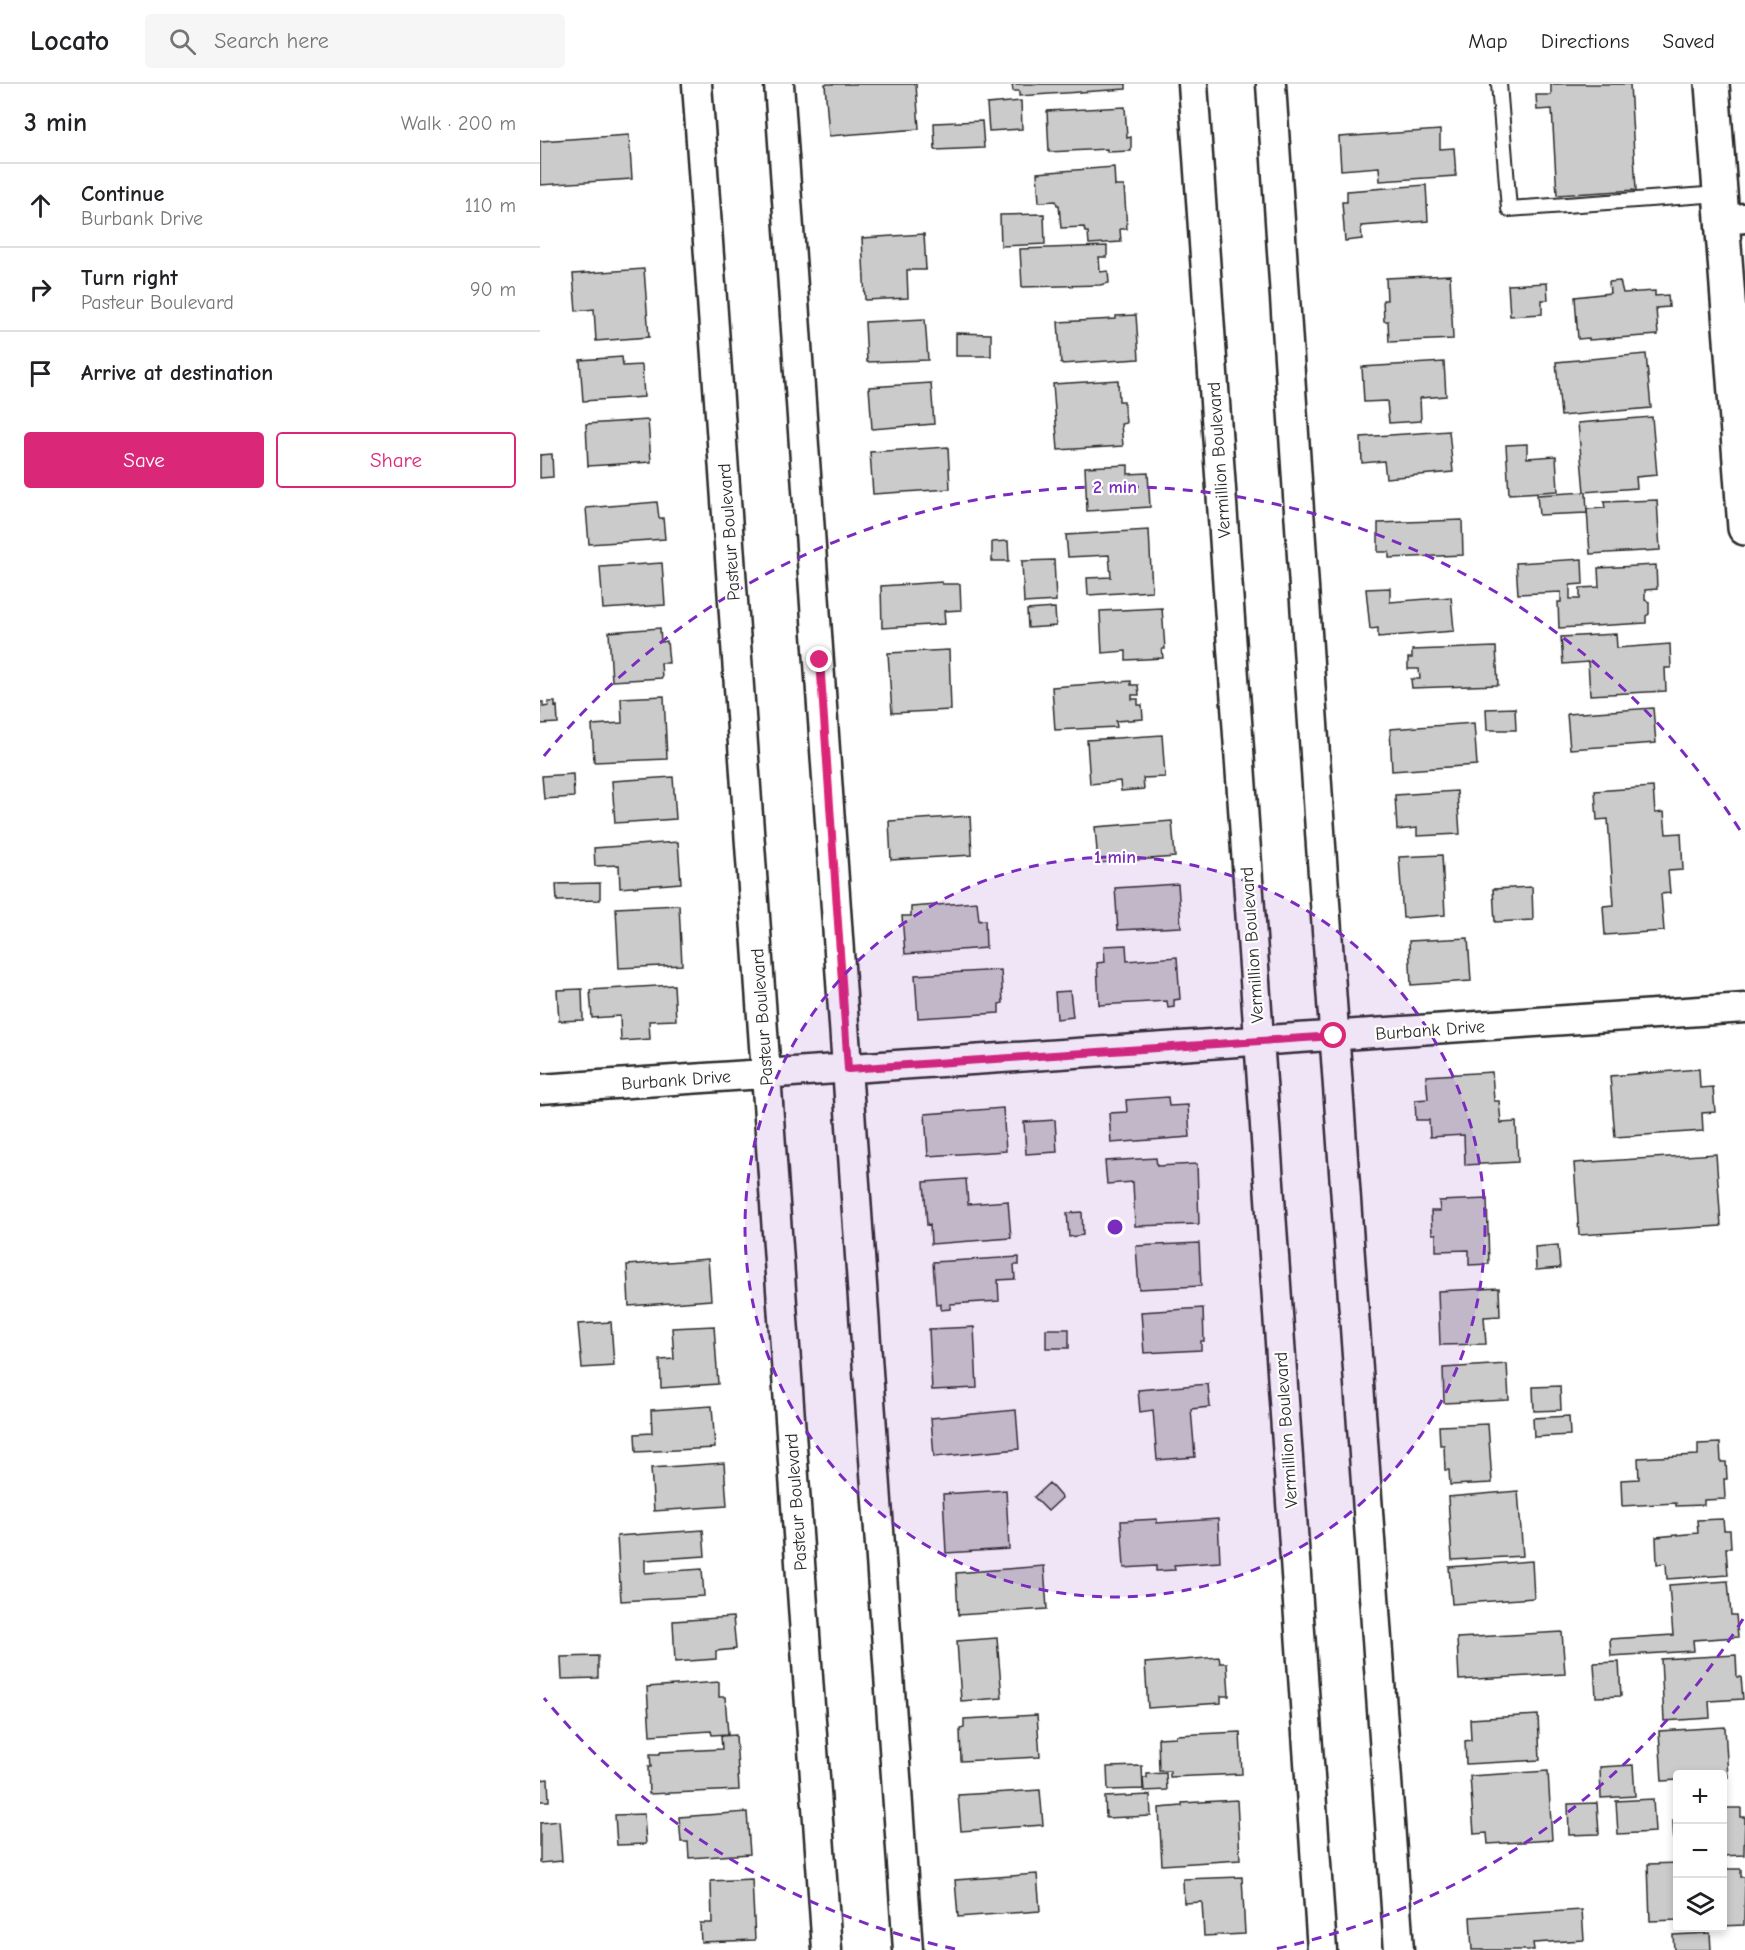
<!DOCTYPE html>
<meta charset="utf-8">
<style>
:root{--surface:#fff;--page:#f6f6f6;--text:#202124;--muted:#757577;--line:#e0e0e0;--accent:#db2777}
body{margin:0;font-family:"Comic Neue",sans-serif;background:var(--page);color:var(--text)}
.controls{position:absolute;right:18px;bottom:18px;display:grid;overflow:hidden;border-radius:6px;box-shadow:0 3px 9px #0003}
.controls button{width:54px;height:54px;display:grid;place-items:center;padding:0;border:0;border-bottom:2px solid var(--line);background:var(--surface);color:var(--text);font:30px sans-serif}
.stop{position:absolute;width:18px;height:18px;margin:-14px;border:4px solid #db2777;border-radius:50%;background:#fff}
.stop.end{background:#db2777;border-color:#fff;box-shadow:0 2px 6px #0008}
.list{margin:0;padding:0;list-style:none}
h2{display:flex;justify-content:space-between;align-items:center;height:78px;margin:0;padding:0 24px;font-size:26px}
h2 small{font-size:20px;font-weight:400;color:var(--muted)}
.list li{display:grid;grid-template-columns:39px 1fr auto;gap:18px;align-items:center;box-sizing:border-box;height:84px;padding:0 24px;border-top:2px solid var(--line)}
.list b{display:block;font-size:22px;white-space:nowrap}
.list p{margin:0;font-size:20px;white-space:nowrap;color:var(--muted)}
.list em{font-size:20px;font-style:normal;color:var(--muted)}
.actions{display:flex;gap:12px;padding:18px 24px}
.actions a{flex:1;padding:14px 0;border:2px solid var(--accent);border-radius:6px;text-align:center;font-size:21px;color:var(--accent)}
.actions .main{background:var(--accent);color:#fff}
.icon{flex:none;width:33px;height:33px;fill:none;stroke:currentColor;stroke-width:2;stroke-linecap:round;stroke-linejoin:round}
.map{position:relative;flex:none;width:1205px;height:1866px;overflow:hidden}
header{display:flex;align-items:center;gap:36px;box-sizing:border-box;height:84px;padding:0 30px;background:var(--surface);border-bottom:2px solid var(--line)}
header strong{font-size:28px}
nav{display:flex;gap:33px;margin-inline-start:auto;font-size:21px}
.search{width:420px;height:54px;background:var(--page);display:flex;align-items:center;gap:15px;box-sizing:border-box;padding:0 21px;border-radius:6px;color:var(--muted);font-size:22px}
main{display:flex}
aside{flex:1;background:var(--surface)}
.map>svg:first-child{display:block}
.building{fill:#cbcbcb;stroke:#2b2b2b;stroke-width:1.5}
.lines{fill:none;stroke-linecap:round;stroke-linejoin:round}
.service-casing{stroke:#2b2b2b;stroke-width:18}
.minor-casing{stroke:#2b2b2b;stroke-width:33}
.secondary-casing{stroke:#2b2b2b;stroke-width:38}
.service{stroke:#fff;stroke-width:14}
.minor{stroke:#fff;stroke-width:28}
.secondary{stroke:#fff;stroke-width:33}
.route{stroke:#db2777;stroke-width:8}
.ring{fill:none;stroke:#7b2cbf;stroke-width:3;stroke-dasharray:10 8}
.labels{text-anchor:middle;stroke-width:4.5;stroke-linejoin:round;paint-order:stroke}
.street-label{font-size:18px;fill:#2b2b2b;stroke:#fff}
.centre{fill:#7b2cbf;stroke:#fff;stroke-width:3}
.ring-label{font-size:18px;text-anchor:middle;font-weight:bold;fill:#7b2cbf;stroke:#fff;stroke-width:4.5;stroke-linejoin:round;paint-order:stroke}
</style>
<header>
<strong>Locato</strong>
<div class="search"><svg class="icon" aria-label="search" viewBox="0 0 24 24"><circle cx="10" cy="10" r="6"/><path d="M15 15l6 6"/></svg>Search here</div>
<nav><a>Map</a><a>Directions</a><a>Saved</a></nav>
</header>
<main>
<aside>
<h2>3 min<small>Walk · 200 m</small></h2>
<ul class="list">
<li><svg class="icon" aria-label="ahead" viewBox="0 0 24 24"><path d="M12 20V5M6 11l6-6 6 6"/></svg><div><b>Continue</b><p>Burbank Drive</p></div><em>110 m</em></li>
<li><svg class="icon" aria-label="right" viewBox="0 0 24 24"><path d="M7 20v-9h11M14 6l5 5-5 5"/></svg><div><b>Turn right</b><p>Pasteur Boulevard</p></div><em>90 m</em></li>
<li><svg class="icon" aria-label="arrive" viewBox="0 0 24 24"><path d="M6 21V4h12l-3 4 3 4H6"/></svg><div><b>Arrive at destination</b></div></li>
</ul>
<div class="actions"><a class="main">Save</a><a>Share</a></div>
</aside>
<div class="map">
<svg width="1205" height="1866" viewBox="0 0 1205 1866">
<rect width="100%" height="100%" fill="#fff"/>
<filter id="ink" filterUnits="userSpaceOnUse"><feTurbulence type="fractalNoise" baseFrequency=".0167" numOctaves="2"/><feDisplacementMap in="SourceGraphic" scale="12" xChannelSelector="R" yChannelSelector="G"/><feConvolveMatrix kernelMatrix="1 2 1 2 8 2 1 2 1" color-interpolation-filters="sRGB"/></filter>
<g filter="url(#ink)">
<path class="building" d="M 285,0 L 376,0 L 379,45 L 289,52 Z
M 472,0 L 586,0 L 586,5 L 479,12 L 479,7 L 473,7 Z
M 1011,0 L 1090,0 L 1096,106 L 1017,111 L 1012,25 L 997,26 L 996,11 L 1011,11 Z
M 481,17 L 482,45 L 449,47 L 447,20 Z
M 585,23 L 587,54 L 591,53 L 591,67 L 567,68 L 567,65 L 509,68 L 507,27 Z
M 442,37 L 444,64 L 395,66 L 394,39 Z
M 900,46 L 900,65 L 914,64 L 916,92 L 840,97 L 839,83 L 801,86 L 799,53 Z
M 89,51 L 92,95 L 0,101 L 0,57 Z
M 574,83 L 575,102 L 584,102 L 587,145 L 580,145 L 581,158 L 549,160 L 548,148 L 545,148 L 544,143 L 521,144 L 519,121 L 517,121 L 516,117 L 499,118 L 497,89 Z
M 886,101 L 888,137 L 821,142 L 822,155 L 805,157 L 802,118 L 807,118 L 807,107 Z
M 504,130 L 505,160 L 461,162 L 460,131 Z
M 384,150 L 386,186 L 367,186 L 368,214 L 325,216 L 322,154 Z
M 567,162 L 567,173 L 559,173 L 560,188 L 568,187 L 569,199 L 560,201 L 482,203 L 480,165 Z
M 104,185 L 109,253 L 56,257 L 54,225 L 36,227 L 33,190 Z
M 910,191 L 913,255 L 849,258 L 848,237 L 844,237 L 843,216 L 847,216 L 846,194 Z
M 1080,197 L 1083,209 L 1115,207 L 1115,212 L 1128,211 L 1129,223 L 1116,224 L 1118,251 L 1049,256 L 1049,254 L 1038,255 L 1035,213 L 1070,209 L 1069,198 Z
M 1007,199 L 1008,216 L 1002,216 L 1002,230 L 970,232 L 968,201 Z
M 596,231 L 599,275 L 521,280 L 518,238 L 576,235 L 576,232 Z
M 385,235 L 388,276 L 327,278 L 325,238 Z
M 416,249 L 451,250 L 451,272 L 416,272 Z
M 1106,270 L 1111,324 L 1021,332 L 1016,278 Z
M 82,273 L 83,282 L 102,281 L 104,313 L 43,317 L 40,276 Z
M 904,278 L 906,312 L 880,314 L 881,337 L 849,339 L 847,317 L 824,318 L 822,283 Z
M 578,296 L 579,317 L 584,317 L 586,339 L 581,340 L 583,362 L 518,366 L 513,300 Z
M 391,299 L 394,340 L 332,345 L 329,303 Z
M 1112,333 L 1117,391 L 1096,393 L 1097,404 L 1044,408 L 1038,339 Z
M 108,336 L 111,378 L 48,382 L 46,340 Z
M 909,347 L 913,388 L 846,394 L 844,377 L 822,379 L 821,353 Z
M 987,360 L 987,374 L 1016,372 L 1018,407 L 969,410 L 966,361 Z
M 408,363 L 410,405 L 333,410 L 330,368 Z
M 12,370 L 13,393 L 0,394 L 0,371 Z
M 588,381 L 588,390 L 608,389 L 610,423 L 547,427 L 545,383 Z
M 1046,408 L 1047,429 L 999,431 L 997,411 Z
M 1117,416 L 1120,466 L 1050,470 L 1047,425 L 1065,424 L 1064,418 Z
M 117,418 L 119,434 L 123,434 L 125,455 L 49,460 L 46,424 Z
M 922,436 L 923,471 L 849,474 L 849,468 L 838,468 L 838,439 Z
M 609,446 L 612,507 L 548,511 L 547,494 L 571,493 L 569,471 L 528,473 L 526,451 Z
M 468,457 L 469,477 L 452,477 L 452,458 Z
M 1042,475 L 1043,500 L 1030,501 L 1030,515 L 1040,515 L 1040,504 L 1059,503 L 1058,484 L 1116,481 L 1117,505 L 1105,506 L 1105,516 L 1109,518 L 1109,530 L 1106,532 L 1106,539 L 1019,544 L 1018,518 L 1021,518 L 1021,508 L 978,510 L 976,479 Z
M 514,476 L 516,517 L 484,519 L 482,477 Z
M 122,479 L 125,521 L 63,525 L 60,483 Z
M 402,498 L 402,500 L 420,500 L 421,526 L 404,527 L 405,540 L 342,544 L 341,502 Z
M 850,504 L 850,518 L 911,513 L 914,547 L 838,553 L 838,544 L 830,545 L 826,505 Z
M 515,524 L 516,542 L 488,544 L 487,526 Z
M 622,524 L 625,565 L 622,565 L 623,574 L 586,576 L 586,567 L 562,569 L 560,527 Z
M 120,544 L 121,558 L 127,557 L 129,579 L 121,579 L 122,594 L 72,597 L 69,548 Z
M 1076,550 L 1077,564 L 1130,560 L 1131,584 L 1125,584 L 1126,607 L 1050,611 L 1048,578 L 1023,580 L 1021,553 Z
M 956,563 L 958,601 L 872,604 L 871,595 L 880,595 L 879,585 L 868,585 L 868,574 L 872,574 L 872,566 Z
M 409,566 L 411,626 L 352,629 L 348,569 Z
M 591,597 L 591,601 L 598,601 L 599,611 L 592,611 L 592,615 L 598,615 L 598,621 L 602,621 L 603,635 L 576,637 L 577,643 L 515,646 L 512,603 Z
M 124,612 L 127,675 L 54,678 L 52,641 L 82,639 L 81,614 Z
M 0,618 L 3,618 L 3,623 L 9,622 L 8,618 L 15,618 L 15,623 L 17,622 L 18,639 L 0,640 Z
M 975,624 L 976,646 L 947,646 L 946,625 Z
M 1113,624 L 1116,659 L 1030,665 L 1027,630 Z
M 934,639 L 937,681 L 852,687 L 850,645 Z
M 622,651 L 625,693 L 603,694 L 604,705 L 581,707 L 580,697 L 550,700 L 547,656 Z
M 33,690 L 34,713 L 4,715 L 2,692 Z
M 133,693 L 136,735 L 75,739 L 72,697 Z
M 1113,703 L 1115,729 L 1124,728 L 1126,750 L 1141,749 L 1143,786 L 1128,787 L 1130,809 L 1121,810 L 1124,847 L 1065,851 L 1063,822 L 1074,821 L 1068,735 L 1057,736 L 1055,707 Z
M 917,707 L 920,750 L 877,752 L 877,744 L 857,746 L 855,711 Z
M 430,732 L 432,771 L 351,776 L 349,737 Z
M 632,737 L 635,773 L 558,779 L 555,743 Z
M 138,758 L 141,799 L 80,804 L 79,781 L 55,782 L 54,764 Z
M 902,771 L 905,831 L 863,834 L 859,773 Z
M 60,799 L 60,816 L 17,817 L 16,800 Z
M 638,800 L 641,843 L 578,846 L 575,804 Z
M 992,803 L 993,836 L 955,838 L 953,805 Z
M 437,818 L 439,837 L 445,836 L 446,864 L 365,870 L 362,832 L 371,832 L 371,823 Z
M 139,821 L 142,881 L 79,884 L 76,824 Z
M 928,854 L 931,897 L 871,901 L 869,857 Z
M 586,861 L 587,877 L 637,873 L 640,915 L 634,916 L 634,923 L 628,924 L 627,917 L 559,921 L 557,879 L 565,878 L 564,862 Z
M 461,886 L 463,919 L 459,920 L 459,929 L 378,934 L 375,891 Z
M 134,901 L 136,936 L 109,937 L 110,955 L 81,957 L 80,932 L 52,934 L 50,906 Z
M 42,905 L 43,936 L 19,937 L 17,906 Z
M 530,907 L 533,933 L 517,935 L 515,908 Z
M 1159,985 L 1160,1004 L 1173,1003 L 1175,1028 L 1162,1029 L 1163,1047 L 1075,1053 L 1070,992 Z
M 952,988 L 954,1017 L 959,1017 L 961,1039 L 976,1038 L 978,1078 L 925,1081 L 924,1051 L 890,1053 L 889,1036 L 876,1036 L 875,1016 L 888,1015 L 886,992 Z
M 628,1013 L 629,1022 L 648,1021 L 650,1053 L 571,1059 L 569,1029 L 587,1028 L 586,1016 Z
M 463,1024 L 466,1067 L 388,1072 L 385,1030 Z
M 515,1036 L 517,1068 L 486,1070 L 484,1038 Z
M 1176,1070 L 1181,1142 L 1039,1151 L 1034,1079 Z
M 616,1074 L 617,1082 L 657,1080 L 659,1140 L 595,1142 L 593,1098 L 567,1100 L 565,1077 Z
M 426,1095 L 428,1120 L 468,1117 L 471,1154 L 391,1160 L 390,1140 L 387,1141 L 384,1098 Z
M 947,1115 L 949,1180 L 929,1181 L 929,1166 L 896,1167 L 896,1150 L 892,1150 L 891,1127 L 900,1127 L 899,1117 Z
M 542,1128 L 543,1151 L 529,1153 L 527,1129 Z
M 659,1159 L 661,1202 L 599,1205 L 596,1162 Z
M 1018,1161 L 1020,1184 L 996,1186 L 995,1163 Z
M 479,1173 L 479,1181 L 474,1181 L 475,1195 L 458,1196 L 459,1217 L 410,1220 L 410,1225 L 401,1226 L 401,1220 L 396,1221 L 393,1178 Z
M 168,1175 L 171,1216 L 89,1222 L 87,1181 Z
M 959,1204 L 960,1232 L 944,1233 L 946,1260 L 900,1261 L 898,1207 Z
M 663,1224 L 664,1257 L 661,1257 L 661,1266 L 604,1269 L 601,1228 Z
M 71,1238 L 74,1282 L 42,1284 L 38,1240 Z
M 174,1242 L 178,1300 L 121,1304 L 120,1276 L 134,1275 L 132,1244 Z
M 434,1243 L 437,1304 L 392,1306 L 389,1245 Z
M 506,1245 L 529,1245 L 529,1264 L 506,1264 Z
M 967,1280 L 969,1316 L 904,1319 L 903,1284 Z
M 668,1300 L 670,1323 L 651,1325 L 655,1373 L 617,1376 L 613,1326 L 600,1328 L 598,1306 Z
M 1020,1302 L 1021,1326 L 994,1327 L 993,1303 Z
M 172,1322 L 175,1364 L 96,1368 L 95,1350 L 112,1349 L 111,1326 Z
M 476,1326 L 479,1365 L 394,1373 L 391,1334 Z
M 1029,1332 L 1030,1351 L 994,1353 L 993,1334 Z
M 948,1340 L 952,1399 L 910,1401 L 909,1386 L 905,1386 L 904,1361 L 900,1361 L 899,1342 Z
M 1180,1359 L 1181,1378 L 1186,1378 L 1187,1395 L 1184,1395 L 1185,1415 L 1164,1416 L 1164,1421 L 1136,1422 L 1136,1419 L 1082,1422 L 1081,1396 L 1099,1395 L 1098,1374 L 1158,1371 L 1158,1360 Z
M 184,1379 L 187,1422 L 114,1427 L 111,1384 Z
M 509,1399 L 522,1414 L 508,1427 L 494,1413 Z
M 466,1406 L 469,1465 L 406,1469 L 403,1410 Z
M 978,1407 L 983,1472 L 912,1476 L 908,1413 Z
M 617,1435 L 617,1439 L 678,1435 L 680,1478 L 634,1481 L 635,1486 L 616,1487 L 616,1482 L 584,1484 L 581,1437 Z
M 1183,1435 L 1184,1446 L 1190,1446 L 1191,1464 L 1186,1464 L 1188,1491 L 1127,1495 L 1126,1479 L 1117,1480 L 1116,1453 L 1158,1449 L 1157,1436 Z
M 163,1446 L 165,1472 L 105,1476 L 105,1489 L 162,1485 L 164,1512 L 81,1517 L 77,1452 Z
M 992,1477 L 994,1514 L 912,1520 L 909,1483 Z
M 504,1482 L 507,1525 L 418,1531 L 416,1489 Z
M 1188,1497 L 1191,1531 L 1196,1531 L 1198,1553 L 1153,1556 L 1154,1567 L 1071,1572 L 1070,1555 L 1133,1551 L 1129,1501 Z
M 193,1533 L 196,1565 L 176,1567 L 176,1575 L 135,1578 L 133,1537 Z
M 1022,1548 L 1025,1590 L 919,1596 L 917,1554 Z
M 457,1554 L 462,1614 L 421,1617 L 417,1557 Z
M 1196,1571 L 1197,1593 L 1201,1593 L 1203,1615 L 1169,1617 L 1170,1634 L 1124,1637 L 1121,1575 Z
M 58,1572 L 58,1594 L 22,1595 L 21,1573 Z
M 679,1573 L 680,1579 L 687,1579 L 689,1612 L 681,1612 L 681,1619 L 608,1624 L 605,1579 Z
M 1079,1578 L 1081,1612 L 1056,1613 L 1054,1579 Z
M 179,1598 L 179,1613 L 185,1613 L 188,1650 L 172,1651 L 171,1647 L 110,1651 L 107,1603 Z
M 497,1631 L 500,1673 L 421,1677 L 420,1645 L 424,1644 L 424,1635 Z
M 998,1631 L 1000,1676 L 926,1680 L 925,1657 L 931,1656 L 930,1635 Z
M 1185,1643 L 1188,1693 L 1182,1694 L 1182,1690 L 1138,1690 L 1138,1696 L 1122,1697 L 1119,1647 Z
M 700,1648 L 702,1690 L 630,1693 L 630,1687 L 619,1687 L 618,1654 L 636,1653 L 636,1651 Z
M 196,1651 L 199,1706 L 109,1710 L 108,1683 L 111,1683 L 110,1670 L 120,1670 L 120,1668 L 182,1665 L 181,1652 Z
M 1093,1681 L 1095,1712 L 1061,1714 L 1060,1683 Z
M 602,1682 L 603,1705 L 568,1706 L 567,1683 Z
M 1008,1687 L 1012,1756 L 948,1760 L 947,1749 L 934,1750 L 930,1692 Z
M 626,1689 L 627,1706 L 604,1707 L 603,1694 L 607,1694 L 607,1690 Z
M 8,1695 L 9,1717 L 0,1717 L 0,1696 Z
M 500,1706 L 503,1741 L 421,1747 L 418,1711 Z
M 610,1711 L 611,1732 L 566,1734 L 565,1713 Z
M 1113,1715 L 1115,1748 L 1078,1750 L 1076,1717 Z
M 697,1716 L 700,1776 L 622,1781 L 619,1724 L 642,1722 L 642,1719 Z
M 1057,1719 L 1059,1750 L 1029,1751 L 1028,1720 Z
M 1182,1720 L 1184,1724 L 1201,1724 L 1201,1733 L 1205,1733 L 1204,1771 L 1182,1772 Z
M 207,1728 L 210,1770 L 149,1774 L 148,1758 L 141,1758 L 139,1733 Z
M 104,1730 L 106,1760 L 77,1761 L 75,1731 Z
M 19,1737 L 22,1777 L 0,1779 L 0,1739 Z
M 1133,1737 L 1138,1737 L 1138,1762 L 1134,1762 Z
M 1138,1779 L 1138,1836 L 1110,1837 L 1108,1780 Z
M 1182,1785 L 1201,1785 L 1201,1793 L 1205,1793 L 1204,1841 L 1182,1842 Z
M 497,1790 L 500,1827 L 418,1833 L 415,1796 Z
M 702,1793 L 705,1850 L 664,1852 L 662,1818 L 644,1819 L 643,1795 Z
M 212,1795 L 215,1856 L 161,1858 L 160,1839 L 172,1839 L 171,1797 Z
M 1042,1826 L 1044,1856 L 993,1859 L 994,1866 L 932,1866 L 930,1833 Z
M 1170,1849 L 1171,1866 L 1134,1866 L 1133,1851 Z"/>
<g class="lines">
<defs>
<path id="service" d="M 959,0 L 969,125 L 1180,110"/>
<path id="minor" d="M 157,0 L 287,1866
M 239,0 L 368,1866
M 653,0 L 782,1866
M 731,0 L 781,762 L 859,1866
M 1183,136 L 1205,134
M 0,1005 L 1205,924"/>
<path id="secondary" d="M 1172,0 L 1205,444"/>
</defs>
<use href="#service" class="service-casing"/>
<use href="#minor" class="minor-casing"/>
<use href="#secondary" class="secondary-casing"/>
<use href="#service" class="service"/>
<use href="#minor" class="minor"/>
<use href="#secondary" class="secondary"/>
</g>
</g>
<g class="lines" filter="url(#ink)">
<path class="route" d="M 280,576 L 308,985 L 794,952"/>
</g>
<circle cx="575" cy="1143" r="370" fill="#7b2cbf" fill-opacity=".12"/>
<g class="ring">
<circle cx="575" cy="1143" r="370"/>
<path d="M1203 1535A740 740 0 0 1 735 1865M415 1865A740 740 0 0 1 4 1614M4 672A740 740 0 0 1 1203 751"/>
</g>
<g class="labels">
<g class="street-label">
<text transform="translate(679 376) rotate(-94)" y="6">Vermillion Boulevard</text>
<text transform="translate(189 448) rotate(-94)" y="6">Pasteur Boulevard</text>
<text transform="translate(712 861) rotate(-94)" y="6">Vermillion Boulevard</text>
<text transform="translate(222 933) rotate(-94)" y="6">Pasteur Boulevard</text>
<text transform="translate(890 946) rotate(-4)" y="6">Burbank Drive</text>
<text transform="translate(136 996) rotate(-4)" y="6">Burbank Drive</text>
<text transform="translate(746 1346) rotate(-94)" y="6">Vermillion Boulevard</text>
<text transform="translate(256 1418) rotate(-94)" y="6">Pasteur Boulevard</text>
</g>
</g>
<circle cx="575" cy="1143" r="9" class="centre"/>
<g class="ring-label">
<text x="575" y="409">2 min</text>
<text x="575" y="779">1 min</text>
</g>
</svg>
<div class="controls">
<button>+</button>
<button>−</button>
<button><svg class="icon" aria-label="layers" viewBox="0 0 24 24"><path d="M12 4l9 5-9 5-9-5zM3 14l9 5 9-5"/></svg></button>
</div>
<div class="stop" style="left:794px;top:952px"></div>
<div class="stop end" style="left:280px;top:576px"></div>
</div>
</main>
